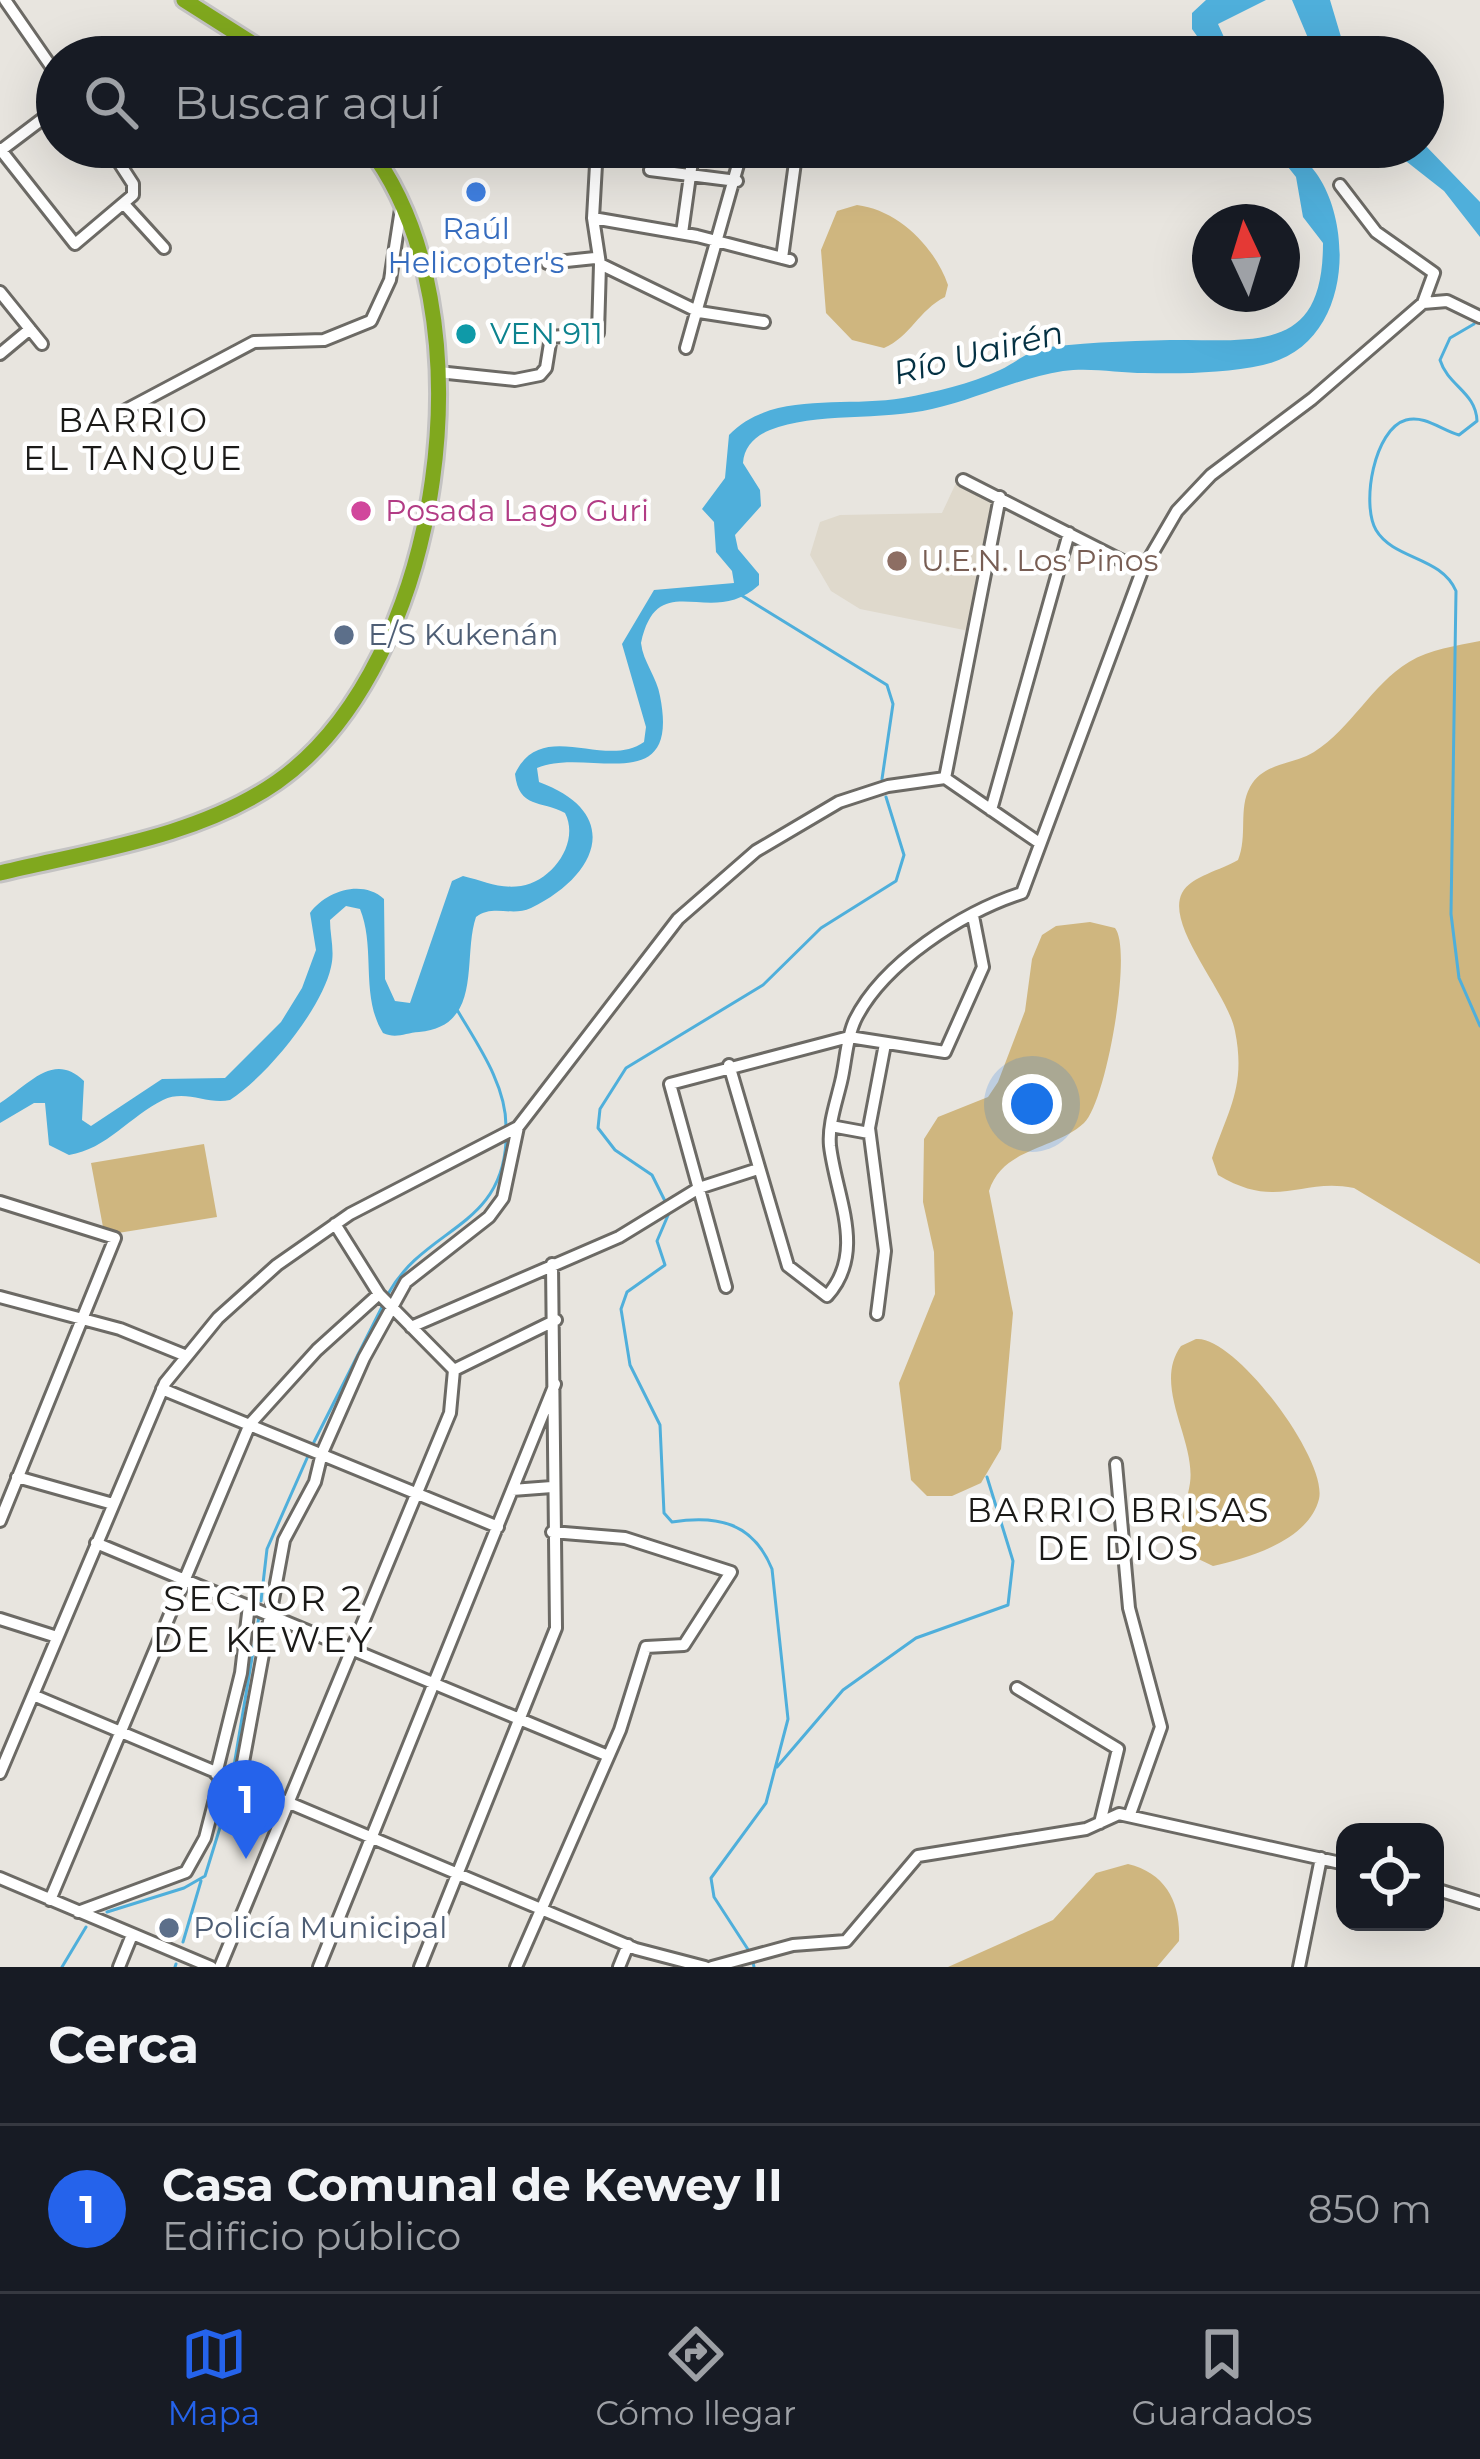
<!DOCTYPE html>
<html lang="es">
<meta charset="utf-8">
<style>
:root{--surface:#171b24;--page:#20242c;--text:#f1f3f6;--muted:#9ea1a6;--line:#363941;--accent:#2563eb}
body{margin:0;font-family:Montserrat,sans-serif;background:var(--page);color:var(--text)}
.controls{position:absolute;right:36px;bottom:36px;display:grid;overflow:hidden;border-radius:24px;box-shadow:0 12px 48px #0002}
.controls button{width:108px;height:108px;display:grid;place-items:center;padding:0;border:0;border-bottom:3px solid var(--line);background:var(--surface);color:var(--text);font:60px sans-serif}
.compass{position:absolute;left:1192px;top:204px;width:108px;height:108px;border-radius:50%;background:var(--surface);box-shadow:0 12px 48px #0002;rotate:356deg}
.you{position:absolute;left:1032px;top:1104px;width:42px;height:42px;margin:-30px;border:9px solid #fff;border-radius:50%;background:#1a73e8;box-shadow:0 0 0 18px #1a73e833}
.badge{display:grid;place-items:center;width:78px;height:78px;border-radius:50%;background:var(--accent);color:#fff;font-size:39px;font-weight:700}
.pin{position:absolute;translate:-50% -99px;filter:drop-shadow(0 3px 6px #0008)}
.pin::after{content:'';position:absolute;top:63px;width:42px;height:36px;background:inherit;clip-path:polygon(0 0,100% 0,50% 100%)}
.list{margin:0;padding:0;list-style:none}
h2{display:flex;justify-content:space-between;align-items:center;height:156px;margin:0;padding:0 48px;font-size:51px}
h2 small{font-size:39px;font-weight:400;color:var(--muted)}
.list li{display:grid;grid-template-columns:78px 1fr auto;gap:36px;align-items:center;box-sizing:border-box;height:168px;padding:0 48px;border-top:3px solid var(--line)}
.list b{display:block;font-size:45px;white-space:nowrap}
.list p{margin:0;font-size:39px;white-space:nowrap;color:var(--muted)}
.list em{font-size:39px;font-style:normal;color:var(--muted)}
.icon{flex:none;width:66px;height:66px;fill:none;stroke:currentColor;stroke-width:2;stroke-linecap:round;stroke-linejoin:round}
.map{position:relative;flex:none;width:1480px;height:1967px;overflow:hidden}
.search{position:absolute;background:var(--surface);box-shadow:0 12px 48px #0002;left:36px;right:36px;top:36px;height:132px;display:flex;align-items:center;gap:30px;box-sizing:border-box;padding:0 42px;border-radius:66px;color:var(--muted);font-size:45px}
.sheet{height:324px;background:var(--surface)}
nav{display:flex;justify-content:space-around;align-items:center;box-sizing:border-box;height:168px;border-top:3px solid var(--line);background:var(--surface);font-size:33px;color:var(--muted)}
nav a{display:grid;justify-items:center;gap:6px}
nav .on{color:var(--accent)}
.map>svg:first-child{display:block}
.built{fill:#dfd9cc}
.green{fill:#cfb67f}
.water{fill:#4fafdb}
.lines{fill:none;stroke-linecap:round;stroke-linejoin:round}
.stream{stroke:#4fafdb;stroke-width:3}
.minor-casing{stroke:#6c6a65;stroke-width:16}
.highway-casing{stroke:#c4c3c3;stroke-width:21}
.minor{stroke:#fff;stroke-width:10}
.highway{stroke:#80a81e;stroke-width:15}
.shop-dot{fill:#3f7fe0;stroke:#fff;stroke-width:4.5}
.culture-dot{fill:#0f9aa8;stroke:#fff;stroke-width:4.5}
.hotel-dot{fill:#d1479c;stroke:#fff;stroke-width:4.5}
.education-dot{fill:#8d6e63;stroke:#fff;stroke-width:4.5}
.service-dot{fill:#5c6f8a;stroke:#fff;stroke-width:4.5}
.labels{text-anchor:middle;stroke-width:9;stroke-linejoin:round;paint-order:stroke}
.shop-label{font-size:30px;fill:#366cbe;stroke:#fff}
.culture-label{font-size:30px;fill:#0d838f;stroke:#fff;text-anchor:start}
.hotel-label{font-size:30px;fill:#b23c85;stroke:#fff;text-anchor:start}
.education-label{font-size:30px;fill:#785e54;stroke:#fff;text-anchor:start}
.service-label{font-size:30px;fill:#4e5e75;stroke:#fff;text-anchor:start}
.water-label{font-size:33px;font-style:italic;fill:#043143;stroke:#fff}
.neighbourhood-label{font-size:33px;letter-spacing:3px;fill:#1b1a18;stroke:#fff}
.quarter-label{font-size:36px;letter-spacing:3px;fill:#1b1a18;stroke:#fff}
</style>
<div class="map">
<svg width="1480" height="1967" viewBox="0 0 1480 1967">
<rect width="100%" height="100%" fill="#e8e5df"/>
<path class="built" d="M 956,483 L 993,501 L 969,631 L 860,609 L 831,591 L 810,555 L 820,522 L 840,515 L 942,513 Z"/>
<path class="green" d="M 857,205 C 898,210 935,247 948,285 L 945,297 C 919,310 910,337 884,348 L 852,340 L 826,313 L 821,250 L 837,211 Z
M 1480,641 L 1480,1264 L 1354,1188 C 1301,1177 1278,1211 1218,1175 L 1212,1158 C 1229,1108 1246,1086 1235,1031 C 1228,993 1165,926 1182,893 C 1191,876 1222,870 1238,860 C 1248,836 1238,809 1250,787 C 1264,762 1293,765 1314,752 C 1352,728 1371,685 1409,662 C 1430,649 1456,646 1480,641 Z
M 1090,922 L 1115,928 C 1133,950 1106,1103 1084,1123 C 1055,1150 1003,1147 989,1191 L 1013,1313 L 1001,1449 L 981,1483 L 952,1496 L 927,1496 L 911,1480 L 899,1383 L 935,1294 L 934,1252 L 923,1202 L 924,1139 L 938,1117 L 988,1097 L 998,1082 L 1025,1011 L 1032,959 L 1042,935 L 1056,926 Z
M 204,1144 L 217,1217 L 118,1233 L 103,1227 L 91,1163 Z
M 1196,1339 C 1235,1335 1328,1460 1319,1499 C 1309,1540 1249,1558 1213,1566 L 1190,1555 C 1174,1531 1186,1509 1190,1483 C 1196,1440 1152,1386 1181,1346 Z
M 1128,1864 C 1166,1873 1181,1903 1179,1941 L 1157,1967 L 948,1967 L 1053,1920 L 1096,1873 Z"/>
<path class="water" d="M 1206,0 L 1266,0 L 1218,24 L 1233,57 L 1212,57 L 1192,29 L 1192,13 Z
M 1292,0 L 1330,0 L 1347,57 L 1316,57 Z
M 1423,143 L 1480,202 L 1480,237 L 1444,191 L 1388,147 Z
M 1272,147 C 1349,147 1378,340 1263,365 C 1227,373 1182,374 1145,373 C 1118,373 1090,367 1063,371 C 1018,378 977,399 932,409 C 883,421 814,412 770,430 C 755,436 744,447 743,463 L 760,490 L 761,506 L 735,535 L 738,549 L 759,574 L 759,585 C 710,630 658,565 641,643 C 643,662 657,677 660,696 C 681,801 586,746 537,768 L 539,782 C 623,813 599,875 531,908 C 512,917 493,904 476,917 C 462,958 484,1026 419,1032 C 405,1033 396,1039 383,1033 C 360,996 376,948 360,909 L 346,906 L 330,920 C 330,936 335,951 331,967 C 322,1009 266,1077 230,1100 C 207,1105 186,1089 163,1100 C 130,1116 107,1149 69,1155 L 49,1145 L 45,1103 L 34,1103 L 0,1123 L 0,1103 C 29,1085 53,1051 84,1081 L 82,1120 L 91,1126 L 162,1079 L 225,1078 L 281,1022 L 302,988 L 316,950 L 310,913 C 326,891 362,879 384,899 L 385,979 L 395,1001 L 410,1003 L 452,881 L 463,876 C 484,881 498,889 521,886 C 553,881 580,842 565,813 C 541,800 519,809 515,774 C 541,717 605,770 644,742 L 646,727 L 622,644 L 654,590 L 734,583 L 732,571 L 716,552 L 714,522 L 702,509 L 725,478 L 729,435 C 772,390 845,408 903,398 C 935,392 970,384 1000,370 C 1017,362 1030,349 1049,347 C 1094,342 1142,340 1187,340 C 1269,341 1323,344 1323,243 L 1303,217 L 1296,177 Z"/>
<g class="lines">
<path class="stream" d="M 1474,324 L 1450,338 L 1440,360 C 1448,386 1476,392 1477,421 L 1459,435 C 1441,430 1425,415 1406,420 C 1374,429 1361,504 1376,530 C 1394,560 1441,556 1456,591 L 1451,914 L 1459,978 L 1480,1026
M 741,595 L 887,685 L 893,704 L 882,779
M 456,1008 C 477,1044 506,1084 506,1126
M 665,1201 L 652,1175 L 615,1150 L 598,1128 L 600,1109 L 626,1068 L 763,985 L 821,928 L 896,881 L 904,855 L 886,797
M 669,1213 L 657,1241 L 665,1265 L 627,1292 L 621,1309 L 630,1365 L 660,1425 L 664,1513 L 672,1522 C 717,1515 753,1522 772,1569 L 788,1719 L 766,1803 L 711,1878 L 714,1897 L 749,1951
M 388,1294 C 425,1227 501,1229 506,1142
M 314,1442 L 383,1305
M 261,1601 L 267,1549 L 308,1456
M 777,1767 L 843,1690 L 916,1638 L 1008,1605 L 1013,1561 L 987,1477
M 233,1772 L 259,1616
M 107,1912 L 184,1888 L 205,1876 L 231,1792
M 183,1942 L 201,1881
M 753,1962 L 754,1967
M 62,1967 L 86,1927
M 175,1967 L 176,1964"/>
<defs>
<path id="minor" d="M 5,0 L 57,75
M 0,149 L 75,244 L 133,195 L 133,184 L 109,147
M 0,151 L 57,108
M 650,170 L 737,181
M 1340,185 L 1376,232 L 1434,273 L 1423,303
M 124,204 L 164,248
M 593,218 L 697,236 L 790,260
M 682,233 L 694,147
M 782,258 L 797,148
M 547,263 L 595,258
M 600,264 L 699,312 L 764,322
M 0,292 L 42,344
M 686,348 L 743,147
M 0,354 L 30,329
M 438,372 L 515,380 L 540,375 L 546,368 L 551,337 L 598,333 L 600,264 L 593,218 L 597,147
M 124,411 L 254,342 L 324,340 L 371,321 L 390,280 L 401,209
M 963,480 L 1142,571
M 945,778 L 1000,497
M 991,810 L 1069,533
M 729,1065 L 788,1266 L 827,1296 C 867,1252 836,1197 830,1146 C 828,1125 836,1103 841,1082 C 846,1062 846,1039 855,1020 C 883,963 963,912 1022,893 L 1142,571 L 1177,511 L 1211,475 L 1312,399 L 1423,303 L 1447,301 L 1480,317
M 831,1126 L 869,1133
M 0,1202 L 115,1238 L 0,1521
M 335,1224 L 379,1294 L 454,1370
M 726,1287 L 670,1084 L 849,1037 L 945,1052 L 983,967 L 973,916
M 0,1297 L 120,1329 L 184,1355
M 877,1314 L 885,1251 L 869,1128 L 885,1044
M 411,1327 L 619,1237 L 699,1188 L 758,1169
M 454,1370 L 556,1320
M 162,1389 L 498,1527
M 1116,1464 L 1129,1608 L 1161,1727 L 1130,1814
M 17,1477 L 113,1504
M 512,1490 L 552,1487
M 96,1543 L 606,1755
M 0,1619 L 57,1637
M 1017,1688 L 1118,1749 L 1100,1823
M 33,1695 L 636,1949 L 705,1967
M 0,1773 L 165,1383 L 218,1318 L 277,1265 L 350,1214 L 518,1127 L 678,919 L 756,851 L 839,802 L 888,786 L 945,778 L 1038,842
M 216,1774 L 241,1673 L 249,1605
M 239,1784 L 284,1540 L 315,1482 L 322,1453 L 364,1358 L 406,1282 L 489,1217 L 503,1198 L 518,1127
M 0,1878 L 211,1967
M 1435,1889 L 1480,1903
M 50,1900 L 250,1424 L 317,1350 L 379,1294
M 78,1912 L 186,1872 L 205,1838 L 221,1776
M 119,1967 L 132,1935
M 220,1967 L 450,1413 L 454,1370
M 319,1967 L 555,1384
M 420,1967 L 556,1628 L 552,1264
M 516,1967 L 620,1730 L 646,1647 L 684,1645 L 731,1572 L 625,1538 L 552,1532
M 619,1967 L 628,1945
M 712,1967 L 793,1945 L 846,1941 L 918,1856 L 1086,1829 L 1119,1814 L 1345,1864
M 1299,1967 L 1321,1858"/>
<path id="highway" d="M 184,0 L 274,57
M 0,873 C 91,851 198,837 277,782 C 445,664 493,308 368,147"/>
</defs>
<use href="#minor" class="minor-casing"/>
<use href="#highway" class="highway-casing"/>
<use href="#minor" class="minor"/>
<use href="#highway" class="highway"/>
</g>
<circle class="shop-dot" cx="476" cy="192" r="12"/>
<circle class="culture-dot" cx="466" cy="334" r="12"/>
<circle class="hotel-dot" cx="361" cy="511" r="12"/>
<circle class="education-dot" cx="897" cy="561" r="12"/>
<g class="service-dot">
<circle cx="344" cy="635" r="12"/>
<circle cx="169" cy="1928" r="12"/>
</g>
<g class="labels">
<g class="shop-label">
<text x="476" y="239">Raúl<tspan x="476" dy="34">Helicopter's</tspan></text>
</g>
<g class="culture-label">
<text x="490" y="344">VEN 911</text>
</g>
<g class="hotel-label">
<text x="385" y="521">Posada Lago Guri</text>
</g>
<g class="education-label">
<text x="921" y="571">U.E.N. Los Pinos</text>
</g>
<g class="service-label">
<text x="368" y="645">E/S Kukenán</text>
<text x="193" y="1938">Policía Municipal</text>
</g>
<g class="water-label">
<text transform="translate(978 352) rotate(-14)" y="12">Río Uairén</text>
</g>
<g class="neighbourhood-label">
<text x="134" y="432">BARRIO<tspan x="134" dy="38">EL TANQUE</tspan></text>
<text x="1119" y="1522">BARRIO BRISAS<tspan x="1119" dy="38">DE DIOS</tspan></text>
</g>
<g class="quarter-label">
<text x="264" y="1611">SECTOR 2<tspan x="264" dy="41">DE KEWEY</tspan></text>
</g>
</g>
</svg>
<div class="controls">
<button><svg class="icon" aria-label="locate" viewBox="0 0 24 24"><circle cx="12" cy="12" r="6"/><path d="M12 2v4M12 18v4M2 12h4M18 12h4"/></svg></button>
</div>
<svg class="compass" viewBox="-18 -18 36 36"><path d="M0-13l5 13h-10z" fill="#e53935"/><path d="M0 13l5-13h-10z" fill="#9ea1a6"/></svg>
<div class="you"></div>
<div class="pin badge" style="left:246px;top:1859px">1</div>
<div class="search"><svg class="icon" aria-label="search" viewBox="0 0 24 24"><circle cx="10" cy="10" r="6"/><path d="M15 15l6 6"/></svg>Buscar aquí</div>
</div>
<section class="sheet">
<h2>Cerca<small></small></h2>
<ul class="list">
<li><span class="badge">1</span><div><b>Casa Comunal de Kewey II</b><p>Edificio público</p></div><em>850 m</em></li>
</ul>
</section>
<nav>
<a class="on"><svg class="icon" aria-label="map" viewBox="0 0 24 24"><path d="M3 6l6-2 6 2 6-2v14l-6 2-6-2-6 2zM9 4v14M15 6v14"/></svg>Mapa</a>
<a><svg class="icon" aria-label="directions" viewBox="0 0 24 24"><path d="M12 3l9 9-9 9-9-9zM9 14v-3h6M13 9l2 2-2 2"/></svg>Cómo llegar</a>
<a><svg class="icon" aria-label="saved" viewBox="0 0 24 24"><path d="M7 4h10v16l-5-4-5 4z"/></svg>Guardados</a>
</nav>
